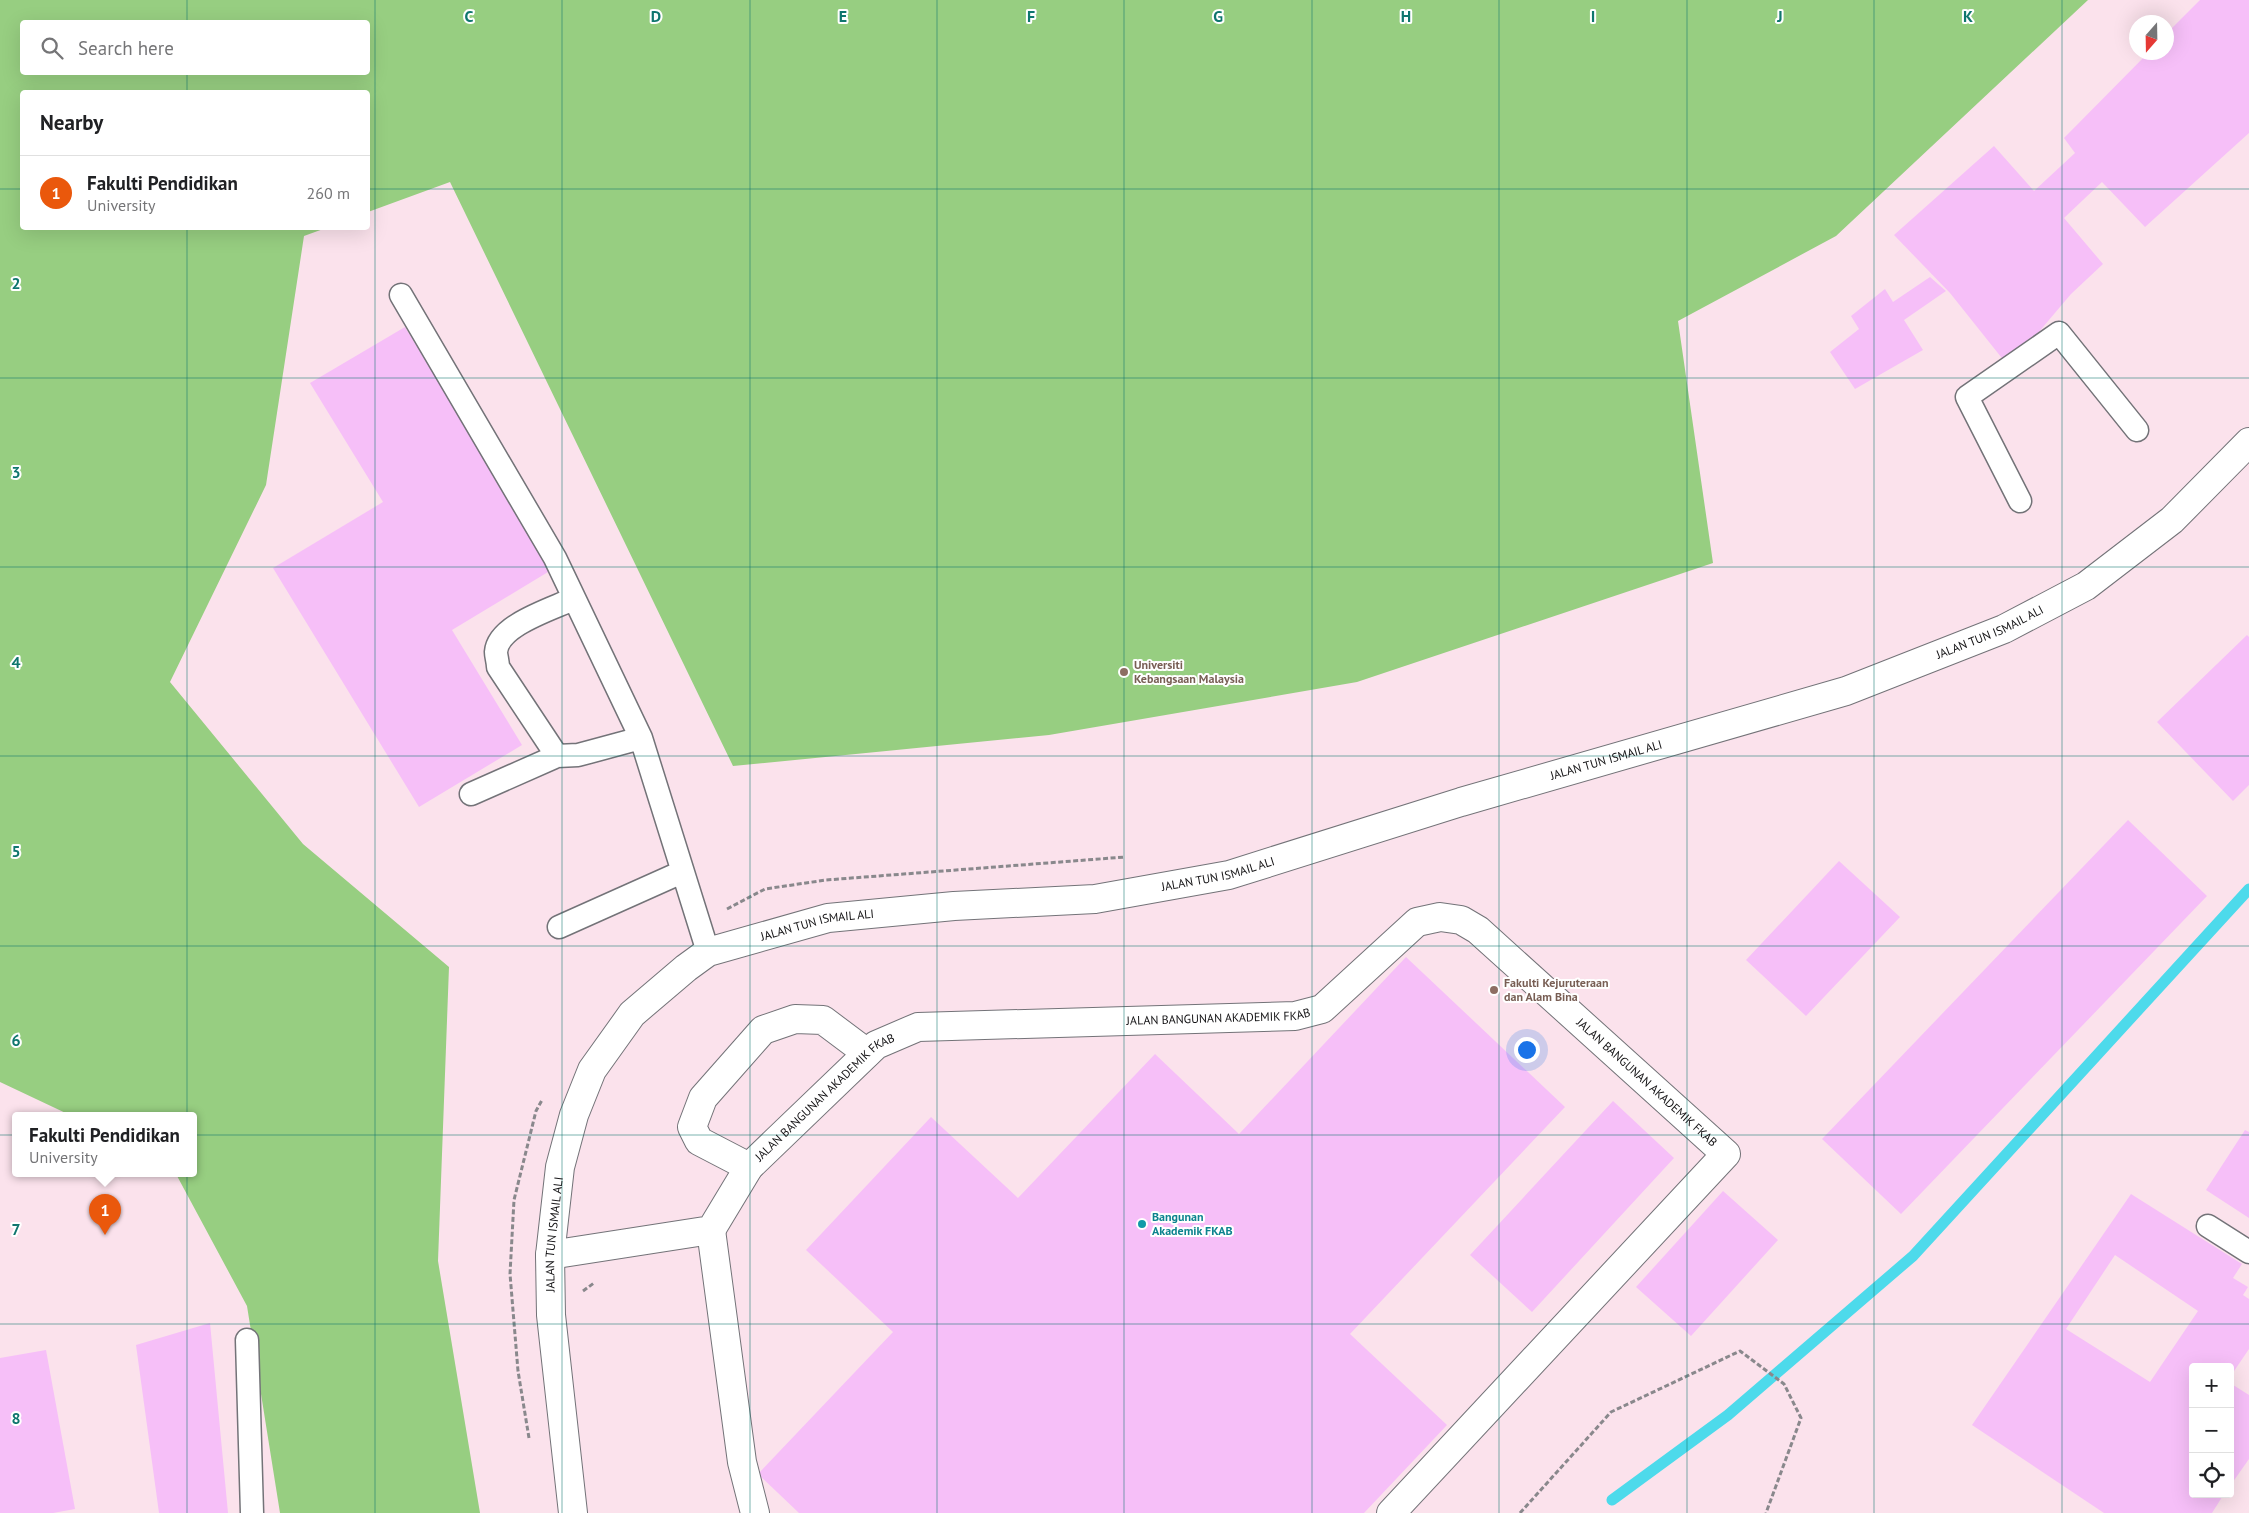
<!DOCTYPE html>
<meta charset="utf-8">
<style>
:root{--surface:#fff;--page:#f6f6f6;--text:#202124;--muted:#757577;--line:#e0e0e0;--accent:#ea580c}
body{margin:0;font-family:"PT Sans",sans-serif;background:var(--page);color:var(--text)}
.controls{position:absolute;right:15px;bottom:15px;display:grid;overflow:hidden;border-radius:5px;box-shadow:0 5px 20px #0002}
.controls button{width:45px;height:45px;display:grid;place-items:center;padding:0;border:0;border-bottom:1px solid var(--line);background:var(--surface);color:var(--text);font:25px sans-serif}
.compass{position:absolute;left:2129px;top:15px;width:45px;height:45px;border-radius:50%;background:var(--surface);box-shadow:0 5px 20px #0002;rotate:200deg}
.you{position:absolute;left:1526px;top:1049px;width:18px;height:18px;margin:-12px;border:4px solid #fff;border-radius:50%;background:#1a73e8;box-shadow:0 0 0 8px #1a73e833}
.badge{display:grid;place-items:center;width:32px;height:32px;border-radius:50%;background:var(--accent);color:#fff;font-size:16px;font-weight:700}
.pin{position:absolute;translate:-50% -41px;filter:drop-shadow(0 1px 2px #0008)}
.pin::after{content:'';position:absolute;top:26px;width:18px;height:15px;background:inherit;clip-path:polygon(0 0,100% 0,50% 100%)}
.popup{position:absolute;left:12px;top:1112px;width:185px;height:65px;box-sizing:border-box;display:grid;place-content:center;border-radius:5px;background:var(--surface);filter:drop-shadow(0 1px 4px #0005);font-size:16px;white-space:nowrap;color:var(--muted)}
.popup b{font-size:19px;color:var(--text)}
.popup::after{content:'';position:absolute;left:50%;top:100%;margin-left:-10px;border:10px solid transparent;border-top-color:var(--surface)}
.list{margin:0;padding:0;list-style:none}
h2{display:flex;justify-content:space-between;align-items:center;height:65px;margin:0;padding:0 20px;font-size:21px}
h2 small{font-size:16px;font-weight:400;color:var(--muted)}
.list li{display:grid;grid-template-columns:32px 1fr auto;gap:15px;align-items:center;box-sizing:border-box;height:75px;padding:0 20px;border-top:1px solid var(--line)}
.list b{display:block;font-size:19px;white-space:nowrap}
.list p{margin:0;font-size:16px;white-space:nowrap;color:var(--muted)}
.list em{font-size:16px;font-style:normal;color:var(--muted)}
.icon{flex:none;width:28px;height:28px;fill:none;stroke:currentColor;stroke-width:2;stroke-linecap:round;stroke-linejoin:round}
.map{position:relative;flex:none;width:2249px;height:1513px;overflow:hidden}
.search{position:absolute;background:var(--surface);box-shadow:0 5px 20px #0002;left:20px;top:20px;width:350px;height:55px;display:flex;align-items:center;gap:12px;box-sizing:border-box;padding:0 18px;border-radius:5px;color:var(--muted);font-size:19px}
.panel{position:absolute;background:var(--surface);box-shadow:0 5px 20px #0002;left:20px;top:90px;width:350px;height:140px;border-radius:5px}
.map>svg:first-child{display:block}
.education{fill:#fbe2ec;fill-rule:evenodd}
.forest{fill:#97ce81;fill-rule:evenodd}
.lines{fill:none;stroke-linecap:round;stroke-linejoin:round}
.stream{stroke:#4ddaeb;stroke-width:11}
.building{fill:#f6bff8;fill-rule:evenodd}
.service-casing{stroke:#737378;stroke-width:25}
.minor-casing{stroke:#737378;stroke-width:30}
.path{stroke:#89888c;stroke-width:3;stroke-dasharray:5 2.5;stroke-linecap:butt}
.service{stroke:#fff;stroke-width:22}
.minor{stroke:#fff;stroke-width:28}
.grid{fill:none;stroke:#0f766e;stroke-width:1;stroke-opacity:0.55}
.education-dot{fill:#8d6e63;stroke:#fff;stroke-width:2}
.culture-dot{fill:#0f9aa8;stroke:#fff;stroke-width:2}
.labels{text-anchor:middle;stroke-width:4;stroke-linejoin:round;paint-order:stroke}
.street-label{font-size:12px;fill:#131214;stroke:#fff}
.education-label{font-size:12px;font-weight:bold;fill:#785e54;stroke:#fff;text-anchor:start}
.culture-label{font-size:12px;font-weight:bold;fill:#0d838f;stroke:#fff;text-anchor:start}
.grid-label{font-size:16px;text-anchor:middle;font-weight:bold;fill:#0f766e;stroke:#fff;stroke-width:4;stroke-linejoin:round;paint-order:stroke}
</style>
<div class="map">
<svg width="2249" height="1513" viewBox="0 0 2249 1513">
<rect width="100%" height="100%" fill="#f3f3f9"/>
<path class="education" d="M 0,0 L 2249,0 L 2249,1513 L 0,1513 ZM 22,22 L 368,22 L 368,72 L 22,72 ZM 2136,22 L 2166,22 L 2166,52 L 2136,52 ZM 22,92 L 368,92 L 368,228 L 22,228 ZM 16,1116 L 194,1116 L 194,1174 L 16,1174 ZM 2193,1367 L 2230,1367 L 2230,1494 L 2193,1494 Z"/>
<path class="forest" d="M 0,0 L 2088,0 L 1836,236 L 1678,321 L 1713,563 L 1357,682 L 1049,735 L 733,766 L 450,182 L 368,212 L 368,92 L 22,92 L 22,228 L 326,228 L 304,236 L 266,485 L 170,682 L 303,844 L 449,967 L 438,1261 L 480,1513 L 280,1513 L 247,1306 L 176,1174 L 194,1174 L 194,1116 L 72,1116 L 0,1082 ZM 22,22 L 368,22 L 368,72 L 22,72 Z"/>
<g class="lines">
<path class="stream" d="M 1612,1500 L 1728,1415 L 1913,1256 L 2249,889"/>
</g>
<path class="building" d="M 2200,0 L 2249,0 L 2249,133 L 2145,227 L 2102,182 L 2064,218 L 2103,264 L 2071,294 L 2009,367 L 1950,293 L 1894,235 L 1994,146 L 2034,191 L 2075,153 L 2064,138 L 2149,52 L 2166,52 L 2166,34 Z
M 1930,277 L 1946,291 L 1904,320 L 1923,350 L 1855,389 L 1830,352 L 1859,329 L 1851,316 L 1885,289 L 1893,302 Z
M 405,327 L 553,569 L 452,630 L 522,745 L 419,807 L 273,568 L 383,502 L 310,383 Z
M 2247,635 L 2249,637 L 2249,785 L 2233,801 L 2157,722 Z
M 2128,820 L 2207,896 L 1901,1214 L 1822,1139 Z
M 1839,861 L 1900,917 L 1806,1016 L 1746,960 Z
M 1406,957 L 1565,1107 L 1350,1334 L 1447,1425 L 1364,1513 L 799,1513 L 758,1474 L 893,1332 L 806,1250 L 931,1117 L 1018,1198 L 1155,1054 L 1239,1134 Z
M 1613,1101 L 1674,1158 L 1532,1312 L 1470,1255 Z
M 2245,1130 L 2249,1132 L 2249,1218 L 2206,1190 Z
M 1723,1191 L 1778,1240 L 1691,1336 L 1636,1287 Z
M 2131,1194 L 2242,1264 L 2233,1278 L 2248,1287 L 2243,1295 L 2249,1299 L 2249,1349 L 2230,1377 L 2230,1367 L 2193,1367 L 2193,1494 L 2224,1494 L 2212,1513 L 2104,1513 L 1972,1425 ZM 2115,1255 L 2198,1311 L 2150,1382 L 2066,1329 Z
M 210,1323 L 228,1513 L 159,1513 L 136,1345 Z
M 46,1350 L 75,1509 L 53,1513 L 0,1513 L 0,1358 Z
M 2230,1383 L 2249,1395 L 2249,1459 L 2230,1486 Z"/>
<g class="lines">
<defs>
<path id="service" d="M 401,295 L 555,558 L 641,738 L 708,952
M 2020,501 L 1967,397 L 2059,333 L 2137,430
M 557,756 L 498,667 C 498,662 496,656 496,652 C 498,625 552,609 573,599
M 471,794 L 557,756 L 578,755 L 641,738
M 559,927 L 682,872
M 2208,1226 L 2249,1252
M 247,1340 L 252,1513"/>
<g id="minor">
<path d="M 749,1167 L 699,1141 L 692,1127 L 703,1098 L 763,1030 L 795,1019 L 823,1020 L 867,1053"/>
<path d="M 711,1230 L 742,1462 L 755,1513"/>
<path id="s1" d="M 550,1255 L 711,1230 L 749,1167 L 876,1045 L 918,1027 L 1295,1016 L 1322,1009 L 1417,922 L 1440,917 L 1461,920 L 1478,930 L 1726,1154 L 1391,1513"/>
<path id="s2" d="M 573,1513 L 551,1315 L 550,1255 L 560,1167 L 574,1115 L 592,1070 L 632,1014 L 686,968 L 708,952 L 828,918 L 954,906 L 1095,899 L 1229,875 L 1461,802 L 1846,691 L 2004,629 L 2086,586 L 2172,520 L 2249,442"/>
</g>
</defs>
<use href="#service" class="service-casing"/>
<use href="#minor" class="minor-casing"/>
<path class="path" d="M 727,909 L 765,889 L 826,880 L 1125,857
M 583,1291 L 594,1283
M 529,1438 L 518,1371 L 510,1274 L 514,1200 L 536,1111 L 542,1100
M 1520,1513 L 1611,1412 L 1740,1351 L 1784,1384 L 1801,1418 L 1766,1513"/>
<use href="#service" class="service"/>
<use href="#minor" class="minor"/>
</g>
<path class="grid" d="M 187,0 L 187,22M 375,0 L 375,1513M 562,0 L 562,1513M 750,0 L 750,1513M 937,0 L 937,1513M 1124,0 L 1124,1513M 1312,0 L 1312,1513M 1499,0 L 1499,1513M 1687,0 L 1687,1513M 1874,0 L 1874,1513M 2062,0 L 2062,1513M 187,72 L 187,92M 0,189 L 22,189M 368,189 L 2249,189M 187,228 L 187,1513M 0,378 L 2249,378M 0,567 L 2249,567M 0,756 L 2249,756M 0,946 L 2249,946M 0,1135 L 2249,1135M 0,1324 L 2249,1324"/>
<g class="education-dot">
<circle cx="1124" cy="672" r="5"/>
<circle cx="1494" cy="990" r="5"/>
</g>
<circle class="culture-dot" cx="1142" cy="1224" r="5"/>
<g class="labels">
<g class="street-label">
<text dy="4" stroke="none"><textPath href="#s2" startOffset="1945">JALAN TUN ISMAIL ALI</textPath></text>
<text dy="4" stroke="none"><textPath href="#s2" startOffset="1540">JALAN TUN ISMAIL ALI</textPath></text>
<text dy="4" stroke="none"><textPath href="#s2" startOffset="1135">JALAN TUN ISMAIL ALI</textPath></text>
<text dy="4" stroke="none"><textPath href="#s2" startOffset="730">JALAN TUN ISMAIL ALI</textPath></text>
<text dy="4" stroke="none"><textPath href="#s1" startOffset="759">JALAN BANGUNAN AKADEMIK FKAB</textPath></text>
<text dy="4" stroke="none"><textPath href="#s1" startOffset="1284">JALAN BANGUNAN AKADEMIK FKAB</textPath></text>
<text dy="4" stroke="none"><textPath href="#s1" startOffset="340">JALAN BANGUNAN AKADEMIK FKAB</textPath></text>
<text dy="4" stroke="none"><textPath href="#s2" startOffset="280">JALAN TUN ISMAIL ALI</textPath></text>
</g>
<g class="education-label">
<text x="1134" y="669">Universiti<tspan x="1134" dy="14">Kebangsaan Malaysia</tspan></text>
<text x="1504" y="987">Fakulti Kejuruteraan<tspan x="1504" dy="14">dan Alam Bina</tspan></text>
</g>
<g class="culture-label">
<text x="1152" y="1221">Bangunan<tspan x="1152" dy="14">Akademik FKAB</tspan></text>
</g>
</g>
<g class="grid-label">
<text x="469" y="22">C</text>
<text x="656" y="22">D</text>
<text x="843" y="22">E</text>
<text x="1031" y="22">F</text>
<text x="1218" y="22">G</text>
<text x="1406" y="22">H</text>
<text x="1593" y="22">I</text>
<text x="1780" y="22">J</text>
<text x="1968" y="22">K</text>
<text x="16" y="289">2</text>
<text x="16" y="478">3</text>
<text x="16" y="668">4</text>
<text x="16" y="857">5</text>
<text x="16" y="1046">6</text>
<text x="16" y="1235">7</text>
<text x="16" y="1424">8</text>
</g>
</svg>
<div class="controls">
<button>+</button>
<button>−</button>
<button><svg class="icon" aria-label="locate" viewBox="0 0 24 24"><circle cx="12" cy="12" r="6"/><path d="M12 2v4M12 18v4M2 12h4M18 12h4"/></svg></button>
</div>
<svg class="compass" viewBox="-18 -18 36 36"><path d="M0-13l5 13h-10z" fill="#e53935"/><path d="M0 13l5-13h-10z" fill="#757577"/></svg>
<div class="you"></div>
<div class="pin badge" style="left:105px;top:1235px">1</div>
<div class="popup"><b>Fakulti Pendidikan</b>University</div>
<div class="search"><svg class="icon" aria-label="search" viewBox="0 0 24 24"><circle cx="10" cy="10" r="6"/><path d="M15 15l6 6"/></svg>Search here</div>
<section class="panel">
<h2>Nearby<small></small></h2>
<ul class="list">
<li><span class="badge">1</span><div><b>Fakulti Pendidikan</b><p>University</p></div><em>260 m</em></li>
</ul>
</section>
</div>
